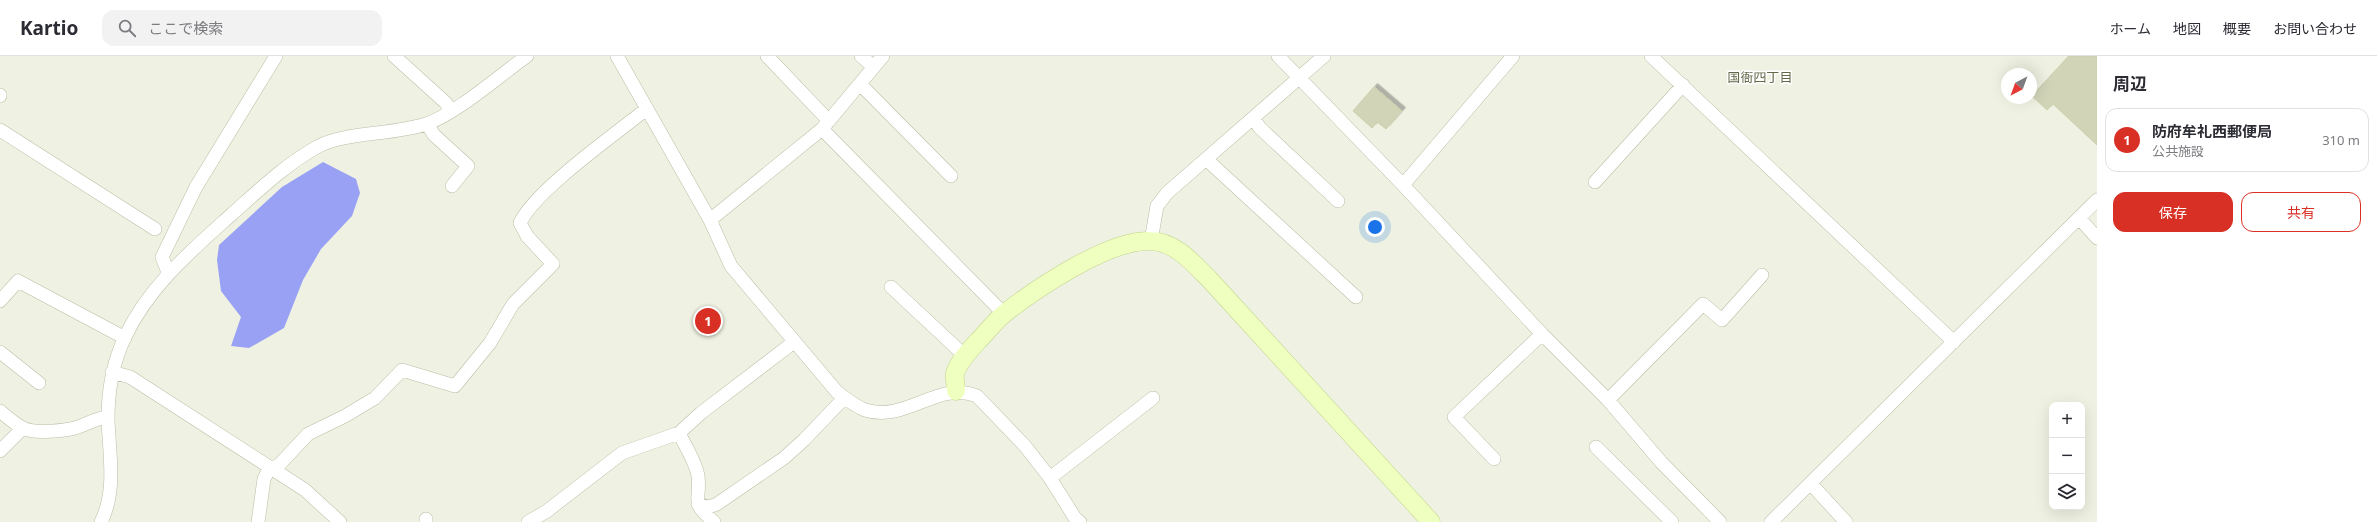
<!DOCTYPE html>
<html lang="ja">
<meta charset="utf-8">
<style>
:root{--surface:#fff;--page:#f2f2f3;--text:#2b2b33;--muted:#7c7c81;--line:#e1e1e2;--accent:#d93025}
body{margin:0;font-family:"Noto Sans","Noto Sans JP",sans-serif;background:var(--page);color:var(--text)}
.controls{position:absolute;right:12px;bottom:12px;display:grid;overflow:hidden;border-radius:8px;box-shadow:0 4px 16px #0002}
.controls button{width:36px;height:36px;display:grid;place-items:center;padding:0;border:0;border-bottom:1px solid var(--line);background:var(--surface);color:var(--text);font:20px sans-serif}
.compass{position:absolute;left:2001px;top:12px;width:36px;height:36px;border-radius:50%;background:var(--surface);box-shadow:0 4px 16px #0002;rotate:221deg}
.you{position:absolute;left:1375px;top:171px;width:14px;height:14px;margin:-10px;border:3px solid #fff;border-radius:50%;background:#1a73e8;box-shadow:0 0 0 6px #1a73e833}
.badge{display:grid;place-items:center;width:26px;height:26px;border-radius:50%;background:var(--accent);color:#fff;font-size:13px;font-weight:700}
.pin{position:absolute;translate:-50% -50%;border:2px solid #fff;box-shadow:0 1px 4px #0006}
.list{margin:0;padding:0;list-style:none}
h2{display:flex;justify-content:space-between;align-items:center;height:52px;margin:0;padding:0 16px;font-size:17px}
h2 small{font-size:13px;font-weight:400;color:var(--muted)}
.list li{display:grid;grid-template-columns:26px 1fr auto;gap:12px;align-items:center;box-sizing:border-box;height:64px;margin:0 8px 8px;padding:0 8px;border:1px solid var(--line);border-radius:12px}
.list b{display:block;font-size:15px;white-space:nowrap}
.list p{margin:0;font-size:13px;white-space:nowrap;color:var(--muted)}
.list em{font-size:13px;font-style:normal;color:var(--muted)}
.actions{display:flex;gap:8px;padding:12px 16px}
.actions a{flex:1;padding:9px 0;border:1px solid var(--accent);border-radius:12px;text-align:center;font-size:14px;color:var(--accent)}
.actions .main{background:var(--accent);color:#fff}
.icon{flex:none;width:22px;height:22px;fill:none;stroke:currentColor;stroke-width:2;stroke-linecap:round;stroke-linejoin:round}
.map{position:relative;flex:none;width:2097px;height:466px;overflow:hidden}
header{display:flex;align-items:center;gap:24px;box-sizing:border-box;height:56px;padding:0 20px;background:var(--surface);border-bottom:1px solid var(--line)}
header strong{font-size:19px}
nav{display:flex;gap:22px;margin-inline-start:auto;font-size:14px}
.search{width:280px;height:36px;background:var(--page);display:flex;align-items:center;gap:10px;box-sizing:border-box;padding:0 14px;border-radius:12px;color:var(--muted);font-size:15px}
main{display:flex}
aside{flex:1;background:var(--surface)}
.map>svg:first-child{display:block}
.water{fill:#99a1f4}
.building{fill:#d1d4b7;stroke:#cbd0aa;filter:url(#shadow)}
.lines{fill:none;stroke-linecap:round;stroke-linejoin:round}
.street-casing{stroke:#b9bea4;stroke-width:14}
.secondary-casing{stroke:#c1d28d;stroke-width:19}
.street{stroke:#fff;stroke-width:13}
.secondary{stroke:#eeffc0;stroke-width:18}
.labels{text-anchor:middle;stroke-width:3;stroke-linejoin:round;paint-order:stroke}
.neighbourhood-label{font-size:13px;fill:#646849;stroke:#fff}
</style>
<header>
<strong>Kartio</strong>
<div class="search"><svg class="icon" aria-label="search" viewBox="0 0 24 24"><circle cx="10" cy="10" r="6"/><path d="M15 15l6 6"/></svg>ここで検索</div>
<nav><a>ホーム</a><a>地図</a><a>概要</a><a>お問い合わせ</a></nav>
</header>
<main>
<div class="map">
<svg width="2097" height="466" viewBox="0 0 2097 466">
<defs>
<filter id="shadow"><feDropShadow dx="3.5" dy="-3.5" stdDeviation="0" flood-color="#0004"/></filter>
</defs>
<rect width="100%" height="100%" fill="#eff2e2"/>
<path class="water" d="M 323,106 L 356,123 L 360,137 L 352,160 L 321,193 L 303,224 L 284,272 L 249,292 L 231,290 L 241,261 L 221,235 L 217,204 L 219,189 L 282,131 Z"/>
<path class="building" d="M 2069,0 L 2097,0 L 2097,89 L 2053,48 L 2047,54 L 2032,40 Z
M 1374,31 L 1402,55 L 1386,73 L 1377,66 L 1372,72 L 1353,55 Z"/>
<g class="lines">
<defs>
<path id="street" d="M 394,0 L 446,47 L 450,55
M 617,0 L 710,164 L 731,210 L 837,336 C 846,343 855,350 865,354 C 906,367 938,324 977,340 L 1025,390 L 1050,422 L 1075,462 L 1080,466
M 767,0 L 829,65
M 861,0 L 874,11
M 1278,0 L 1403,129 L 1542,278 L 1608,344 L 1661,406 L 1720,466
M 1651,0 L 1954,286
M 860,28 L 951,120
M 0,39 L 0,40
M 1253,62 L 1260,72 L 1338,145
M 427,68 L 434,79 L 468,110 L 452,130
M 822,73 L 1004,258
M 0,74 L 155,173
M 1206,103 L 1356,241
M 1595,126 L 1683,29
M 1403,129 L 1513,0
M 2079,162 L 2097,182
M 710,164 L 822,73 L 883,0
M 1151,185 L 1157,150 L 1167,137 L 1324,0
M 168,216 L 162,201 L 196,131 L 276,0
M 891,231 L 965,300
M 0,245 L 18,225 L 125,282
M 0,296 L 39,327
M 112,316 L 130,321 L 305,434 L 340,466
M 1608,344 L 1703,248 L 1722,264 L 1762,219
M 0,355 C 7,361 15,368 23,372 C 34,378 66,375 78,371 C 89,367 97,362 108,361
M 679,377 C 685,390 696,406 698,420 C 701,448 689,444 714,466
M 1596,391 L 1672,466
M 0,395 L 23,372
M 1494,403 L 1454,361 L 1542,278
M 1050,422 L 1153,342
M 1811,428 L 1846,466
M 698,448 L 709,451 L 717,448 L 784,402 L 804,384 L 844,342
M 426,463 L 426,466
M 101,466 C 117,434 109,397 108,363 C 108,335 113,306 125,281 C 149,230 191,195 232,158 C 259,134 285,109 317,91 C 343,76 393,79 426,68 C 456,58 500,19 527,0
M 258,466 L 264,423 L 269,413 L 279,409 L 308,378 L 345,360 L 375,342 L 402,314 L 455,330 L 490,287 L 513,248 L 553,208 L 527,180 L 520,167 C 534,136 610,82 640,58 L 647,55
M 528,466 L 547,455 L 622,397 L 679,377 L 701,357 L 794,286
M 1771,466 L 2097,144"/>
<path id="secondary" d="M 956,335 C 956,330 954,322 955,317 C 959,305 970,294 978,285 C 987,276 995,265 1005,257 C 1037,232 1110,183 1150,185 C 1175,185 1194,208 1210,224 L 1431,466"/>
</defs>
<use href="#street" class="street-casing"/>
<use href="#secondary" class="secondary-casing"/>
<use href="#street" class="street"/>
<use href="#secondary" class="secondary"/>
</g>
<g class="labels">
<g class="neighbourhood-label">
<text x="1760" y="26">国衙四丁目</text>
</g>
</g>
</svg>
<div class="controls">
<button>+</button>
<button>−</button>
<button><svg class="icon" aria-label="layers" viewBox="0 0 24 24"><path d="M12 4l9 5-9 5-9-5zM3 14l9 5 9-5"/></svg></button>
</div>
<svg class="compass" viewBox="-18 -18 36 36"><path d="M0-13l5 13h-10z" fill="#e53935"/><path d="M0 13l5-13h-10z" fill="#7c7c81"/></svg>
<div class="you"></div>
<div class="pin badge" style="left:708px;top:265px">1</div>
</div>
<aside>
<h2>周辺<small></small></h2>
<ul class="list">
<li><span class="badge">1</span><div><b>防府牟礼西郵便局</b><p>公共施設</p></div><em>310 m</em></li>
</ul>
<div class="actions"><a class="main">保存</a><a>共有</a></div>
</aside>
</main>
